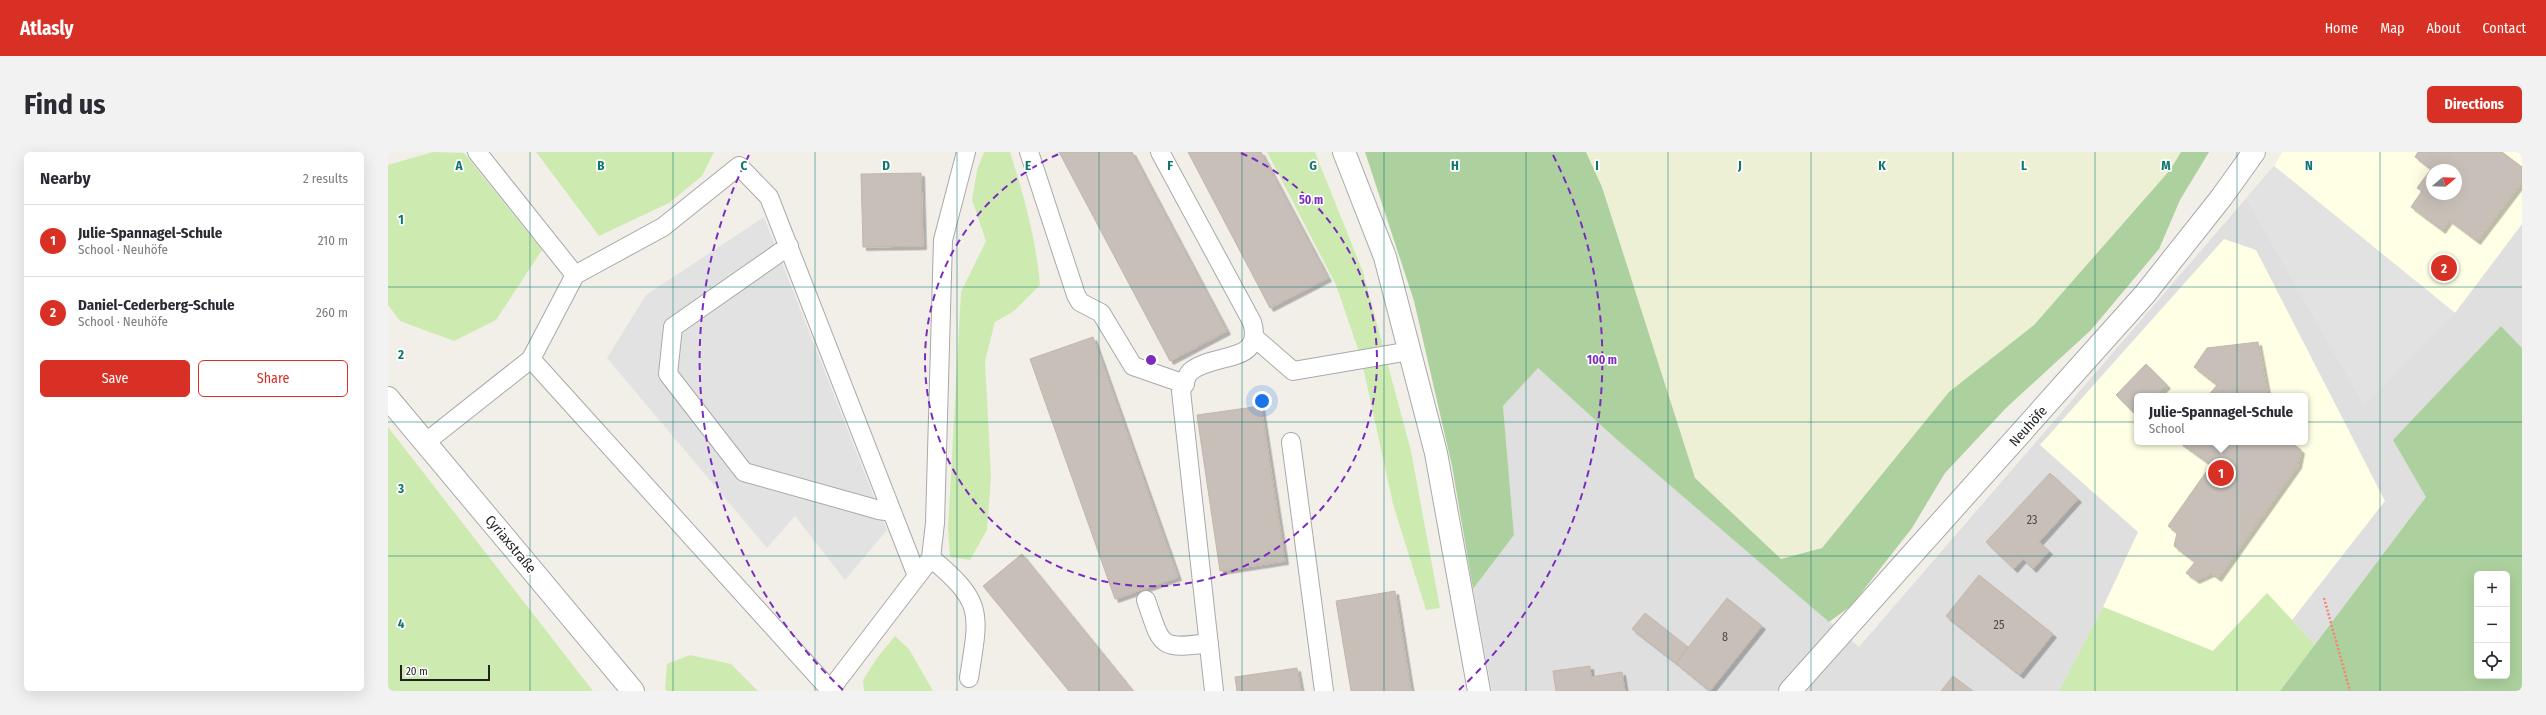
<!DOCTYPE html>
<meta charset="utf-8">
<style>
:root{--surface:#fff;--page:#f2f2f3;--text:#2b2b33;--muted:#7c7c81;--line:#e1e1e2;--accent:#d93025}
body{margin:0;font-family:"Fira Sans Condensed",sans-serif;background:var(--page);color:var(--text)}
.controls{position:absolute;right:12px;bottom:12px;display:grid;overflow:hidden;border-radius:6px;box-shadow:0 4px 16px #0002}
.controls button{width:36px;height:36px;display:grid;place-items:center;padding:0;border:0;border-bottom:1px solid var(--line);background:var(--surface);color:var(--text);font:20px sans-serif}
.compass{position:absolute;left:2038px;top:12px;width:36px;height:36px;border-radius:50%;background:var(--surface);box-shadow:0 4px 16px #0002;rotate:71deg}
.scale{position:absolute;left:12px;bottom:10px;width:90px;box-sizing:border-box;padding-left:4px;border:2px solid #222;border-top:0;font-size:11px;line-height:14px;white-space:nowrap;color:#222;-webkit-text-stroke:3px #fff;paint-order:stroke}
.you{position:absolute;left:874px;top:249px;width:14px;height:14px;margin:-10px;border:3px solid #fff;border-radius:50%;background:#1a73e8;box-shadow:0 0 0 6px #1a73e833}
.badge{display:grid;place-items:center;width:26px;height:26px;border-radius:50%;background:var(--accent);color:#fff;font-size:13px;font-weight:700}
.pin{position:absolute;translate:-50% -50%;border:2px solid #fff;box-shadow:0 1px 4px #0006}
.popup{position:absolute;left:1746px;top:241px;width:174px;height:52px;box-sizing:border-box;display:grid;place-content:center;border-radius:6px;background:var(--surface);filter:drop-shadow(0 1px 3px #0005);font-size:13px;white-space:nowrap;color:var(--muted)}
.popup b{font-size:15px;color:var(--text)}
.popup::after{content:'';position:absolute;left:50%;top:100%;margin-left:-8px;border:8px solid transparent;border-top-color:var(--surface)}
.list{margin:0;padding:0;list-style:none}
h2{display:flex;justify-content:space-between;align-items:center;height:52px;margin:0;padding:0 16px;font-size:17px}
h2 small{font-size:13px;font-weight:400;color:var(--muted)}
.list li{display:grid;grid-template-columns:26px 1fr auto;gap:12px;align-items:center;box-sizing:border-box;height:72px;padding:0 16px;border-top:1px solid var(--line)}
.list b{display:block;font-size:15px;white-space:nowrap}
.list p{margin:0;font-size:13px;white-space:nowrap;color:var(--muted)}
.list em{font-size:13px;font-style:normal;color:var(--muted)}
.actions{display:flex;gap:8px;padding:12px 16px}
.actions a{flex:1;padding:9px 0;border:1px solid var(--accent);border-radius:6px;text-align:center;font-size:14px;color:var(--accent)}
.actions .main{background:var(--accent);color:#fff}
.icon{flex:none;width:22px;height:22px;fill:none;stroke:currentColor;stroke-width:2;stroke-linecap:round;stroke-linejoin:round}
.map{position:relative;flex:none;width:2134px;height:539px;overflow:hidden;border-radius:6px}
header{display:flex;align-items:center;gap:24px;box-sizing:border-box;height:56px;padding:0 20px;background:var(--accent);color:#fff}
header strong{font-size:19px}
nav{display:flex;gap:22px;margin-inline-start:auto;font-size:14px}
.intro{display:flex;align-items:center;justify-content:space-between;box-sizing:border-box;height:96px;padding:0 24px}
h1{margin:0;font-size:28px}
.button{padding:10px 18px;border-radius:6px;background:var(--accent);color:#fff;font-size:14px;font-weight:700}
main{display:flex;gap:24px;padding:0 24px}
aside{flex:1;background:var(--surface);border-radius:6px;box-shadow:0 4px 16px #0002}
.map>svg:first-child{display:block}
.residential{fill:#e0dfdf;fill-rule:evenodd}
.education{fill:#ffffe5;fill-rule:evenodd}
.farmland{fill:#eef0d5}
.grass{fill:#cdebb0}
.forest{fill:#add19e;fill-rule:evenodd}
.parking{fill:#e2e2e2}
.building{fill:#c7bfb8;stroke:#c4b6ab;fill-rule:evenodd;filter:url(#shadow)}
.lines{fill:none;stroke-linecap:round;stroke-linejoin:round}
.service-casing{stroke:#a9a9a9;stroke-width:20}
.tertiary-casing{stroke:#a9a9a9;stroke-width:24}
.path{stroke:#fa8072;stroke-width:2.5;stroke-dasharray:2 2;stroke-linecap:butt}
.service{stroke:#fff;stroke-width:18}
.tertiary{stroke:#fff;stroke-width:22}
.grid{fill:none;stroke:#0f766e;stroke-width:1;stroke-opacity:0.55}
.ring{fill:none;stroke:#7b2cbf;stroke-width:2;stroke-dasharray:7 5}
.labels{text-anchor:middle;stroke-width:3.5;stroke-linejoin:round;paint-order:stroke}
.number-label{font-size:12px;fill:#4b4948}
.street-label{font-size:14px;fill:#222;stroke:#fff}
.grid-label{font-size:13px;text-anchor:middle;font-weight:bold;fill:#0f766e;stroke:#fff;stroke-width:3.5;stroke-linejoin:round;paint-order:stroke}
.centre{fill:#7b2cbf;stroke:#fff;stroke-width:2}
.ring-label{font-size:12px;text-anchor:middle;font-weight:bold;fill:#7b2cbf;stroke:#fff;stroke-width:3.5;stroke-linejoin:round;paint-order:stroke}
</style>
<header>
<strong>Atlasly</strong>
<nav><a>Home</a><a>Map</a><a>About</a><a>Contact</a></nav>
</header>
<div class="intro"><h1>Find us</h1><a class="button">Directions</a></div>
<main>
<aside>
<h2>Nearby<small>2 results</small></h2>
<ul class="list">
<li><span class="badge">1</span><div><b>Julie-Spannagel-Schule</b><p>School · Neuhöfe</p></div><em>210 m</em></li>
<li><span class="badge">2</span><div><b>Daniel-Cederberg-Schule</b><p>School · Neuhöfe</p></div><em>260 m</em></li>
</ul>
<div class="actions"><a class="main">Save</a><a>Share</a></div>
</aside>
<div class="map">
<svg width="2134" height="539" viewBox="0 0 2134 539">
<defs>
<filter id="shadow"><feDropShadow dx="3.5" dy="3.5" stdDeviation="0" flood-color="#0004"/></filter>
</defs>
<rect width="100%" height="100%" fill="#f2efe9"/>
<path class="residential" d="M 1894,0 L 2134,0 L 2134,196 L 2113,174 L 2038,345 L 1927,493 L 1879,441 L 1825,499 L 1715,455 L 1671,539 L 1104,539 L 1085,437 L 1126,383 L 1115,254 L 1150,216 L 1227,286 L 1471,495 L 1886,14 ZM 2044,18 L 2068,18 L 2068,42 L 2044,42 ZM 1749,244 L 1917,244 L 1917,290 L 1749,290 Z"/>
<path class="education" d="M 1894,0 L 2134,0 L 2134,72 L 2067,161 L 1886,14 ZM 2044,18 L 2068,18 L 2068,42 L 2044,42 Z
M 1836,87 L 1868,98 L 1997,349 L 1904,468 L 1879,441 L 1825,499 L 1715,455 L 1750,380 L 1652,293 ZM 1749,244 L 1917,244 L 1917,290 L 1749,290 Z"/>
<path class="farmland" d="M 1198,0 L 1793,0 L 1782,18 L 1646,173 L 1561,240 L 1434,396 L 1392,407 L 1307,326 L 1214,35 Z"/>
<path class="grass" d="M 45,0 L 76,1 L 154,98 L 108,168 L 66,189 L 12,169 L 0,153 L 0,13 Z
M 148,0 L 326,0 L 314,24 L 281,51 L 211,84 Z
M 596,0 L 622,0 C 636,44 648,87 652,133 L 626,159 L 607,170 L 597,209 L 603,324 L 599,378 L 582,408 L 562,405 L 560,377 L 573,140 L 598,89 L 584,48 L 589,18 Z
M 879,0 L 927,0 L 975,120 L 1023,299 L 1052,456 L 1038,458 L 1005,352 L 973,206 L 948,133 Z
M 0,275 L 205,539 L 0,539 Z
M 1879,441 L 1927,493 L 1892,539 L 1671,539 L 1715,455 L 1825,499 Z
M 507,484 L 521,497 L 545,539 L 476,539 L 475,528 L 489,506 Z
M 302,503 L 343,512 L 370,539 L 279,539 L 277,537 L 279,512 Z"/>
<path class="forest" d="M 977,0 L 1198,0 L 1214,35 L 1307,326 L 1393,407 L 1434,396 L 1561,240 L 1646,173 L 1782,18 L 1793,0 L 1821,0 L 1792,48 L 1771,97 L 1703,178 L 1618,256 L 1557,321 L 1524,376 L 1463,454 L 1441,470 L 1227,286 L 1150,216 L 1115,254 L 1126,383 L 1085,437 L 1064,314 L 1026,149 Z
M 2113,174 L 2134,196 L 2134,539 L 1892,539 L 2038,345 L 2005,288 ZM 2089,422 L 2119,422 L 2119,524 L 2089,524 Z"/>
<path class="parking" d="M 1886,14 L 2067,161 L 1976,254 L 1858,47 Z
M 376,65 L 499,378 L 457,428 L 407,364 L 379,396 L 219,206 L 258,143 Z"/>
<path class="building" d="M 671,0 L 744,0 L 839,179 L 782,209 Z
M 800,0 L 873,0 L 940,126 L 882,156 Z
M 2030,0 L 2114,0 L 2134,15 L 2134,30 L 2089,89 L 2061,68 L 2054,78 L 2023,55 L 2034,39 L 2029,36 L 2043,17 L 2027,5 ZM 2044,18 L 2068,18 L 2068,42 L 2044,42 Z
M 533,21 L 535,94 L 475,95 L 473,22 Z
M 705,185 L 790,425 L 727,447 L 642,207 Z
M 1870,190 L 1880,244 L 1820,244 L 1829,233 L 1806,215 L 1819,196 Z
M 1758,212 L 1779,233 L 1768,244 L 1749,244 L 1748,263 L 1728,243 Z
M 873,254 L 897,409 L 832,419 L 809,263 Z
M 1791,290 L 1903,290 L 1913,298 L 1910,313 L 1830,426 L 1823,421 L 1808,428 L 1798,421 L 1807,410 L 1786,394 L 1789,381 L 1780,374 L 1823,313 Z
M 1662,321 L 1690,347 L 1651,390 L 1661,399 L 1645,417 L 1635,407 L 1626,417 L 1598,390 Z
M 634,402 L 745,539 L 681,539 L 595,434 Z
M 1591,423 L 1665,482 L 1632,523 L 1558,464 Z
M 1007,439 L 1023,539 L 963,539 L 948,449 Z
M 1339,446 L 1374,474 L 1322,539 L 1288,511 Z
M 1257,461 L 1300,495 L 1288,511 L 1244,477 Z
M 1202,514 L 1203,525 L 1234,520 L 1237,539 L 1168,539 L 1165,519 Z
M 909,516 L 913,539 L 849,539 L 847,525 Z
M 1565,524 L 1585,539 L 1553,539 Z"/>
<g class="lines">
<defs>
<path id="service" d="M 89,0 L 187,123
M 641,0 L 688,143 L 692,150 L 713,161 L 745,214 L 797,232
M 772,0 L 864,170 C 877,213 824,200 802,220 C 798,224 796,234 793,239 L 826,539
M 401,94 L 285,175 L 280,222 L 356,320 L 491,358 L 504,360
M 867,186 L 905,219 L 1022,199
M 143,207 L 443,539
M 38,290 L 143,207 L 187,123 L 275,75 L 351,14 L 381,45 L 529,424
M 903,290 L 936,539
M 543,406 C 597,451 591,461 581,526
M 758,448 C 774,494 770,498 821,491
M 442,538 L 543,406 L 547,371 L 555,88 L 578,0"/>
<path id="tertiary" d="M 956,0 L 997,105 L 1048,301 L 1091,539
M 0,246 L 245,539
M 1402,539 L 1757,142 L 1833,46 L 1866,0"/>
</defs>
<use href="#service" class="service-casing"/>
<use href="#tertiary" class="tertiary-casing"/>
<path class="path" d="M 1936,446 L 1962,539"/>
<use href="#service" class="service"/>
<use href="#tertiary" class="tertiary"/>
</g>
<path class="grid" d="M 142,0 L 142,539M 285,0 L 285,539M 427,0 L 427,539M 569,0 L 569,539M 711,0 L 711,539M 854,0 L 854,539M 996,0 L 996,539M 1138,0 L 1138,539M 1280,0 L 1280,539M 1423,0 L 1423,539M 1565,0 L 1565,539M 1707,0 L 1707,539M 1849,0 L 1849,539M 1992,0 L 1992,539M 0,135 L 2134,135M 0,270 L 2134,270M 0,404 L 2134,404"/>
<g class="ring">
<path d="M853 1A226 226 0 1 1 673 1"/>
<path d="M455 538A451 451 0 0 1 361 3M1165 3A451 451 0 0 1 1071 538"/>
</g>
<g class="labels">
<g class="number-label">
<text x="1644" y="372">23</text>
<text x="1611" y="477">25</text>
<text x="1337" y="489">8</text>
</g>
<g class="street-label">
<text transform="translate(1640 274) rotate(-48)" y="5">Neuhöfe</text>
<text transform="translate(123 392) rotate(50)" y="5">Cyriaxstraße</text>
</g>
</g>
<g class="grid-label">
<text x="71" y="18">A</text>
<text x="213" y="18">B</text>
<text x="356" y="18">C</text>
<text x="498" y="18">D</text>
<text x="640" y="18">E</text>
<text x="782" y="18">F</text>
<text x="925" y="18">G</text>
<text x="1067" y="18">H</text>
<text x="1209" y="18">I</text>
<text x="1352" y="18">J</text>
<text x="1494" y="18">K</text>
<text x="1636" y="18">L</text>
<text x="1778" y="18">M</text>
<text x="1921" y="18">N</text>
<text x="13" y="72">1</text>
<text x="13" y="207">2</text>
<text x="13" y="341">3</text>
<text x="13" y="476">4</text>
</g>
<circle cx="763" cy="208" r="6" class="centre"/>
<g class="ring-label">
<text x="923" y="52">50 m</text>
<text x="1214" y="212">100 m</text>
</g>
</svg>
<div class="controls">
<button>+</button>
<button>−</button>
<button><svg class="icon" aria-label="locate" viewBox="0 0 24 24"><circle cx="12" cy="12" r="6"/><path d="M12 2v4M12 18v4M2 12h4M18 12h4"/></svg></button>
</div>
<svg class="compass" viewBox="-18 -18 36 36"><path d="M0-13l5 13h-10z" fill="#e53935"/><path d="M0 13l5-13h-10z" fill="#7c7c81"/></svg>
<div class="scale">20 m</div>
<div class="you"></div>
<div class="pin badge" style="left:1833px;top:321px">1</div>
<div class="popup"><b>Julie-Spannagel-Schule</b>School</div>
<div class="pin badge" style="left:2056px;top:116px">2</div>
</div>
</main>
